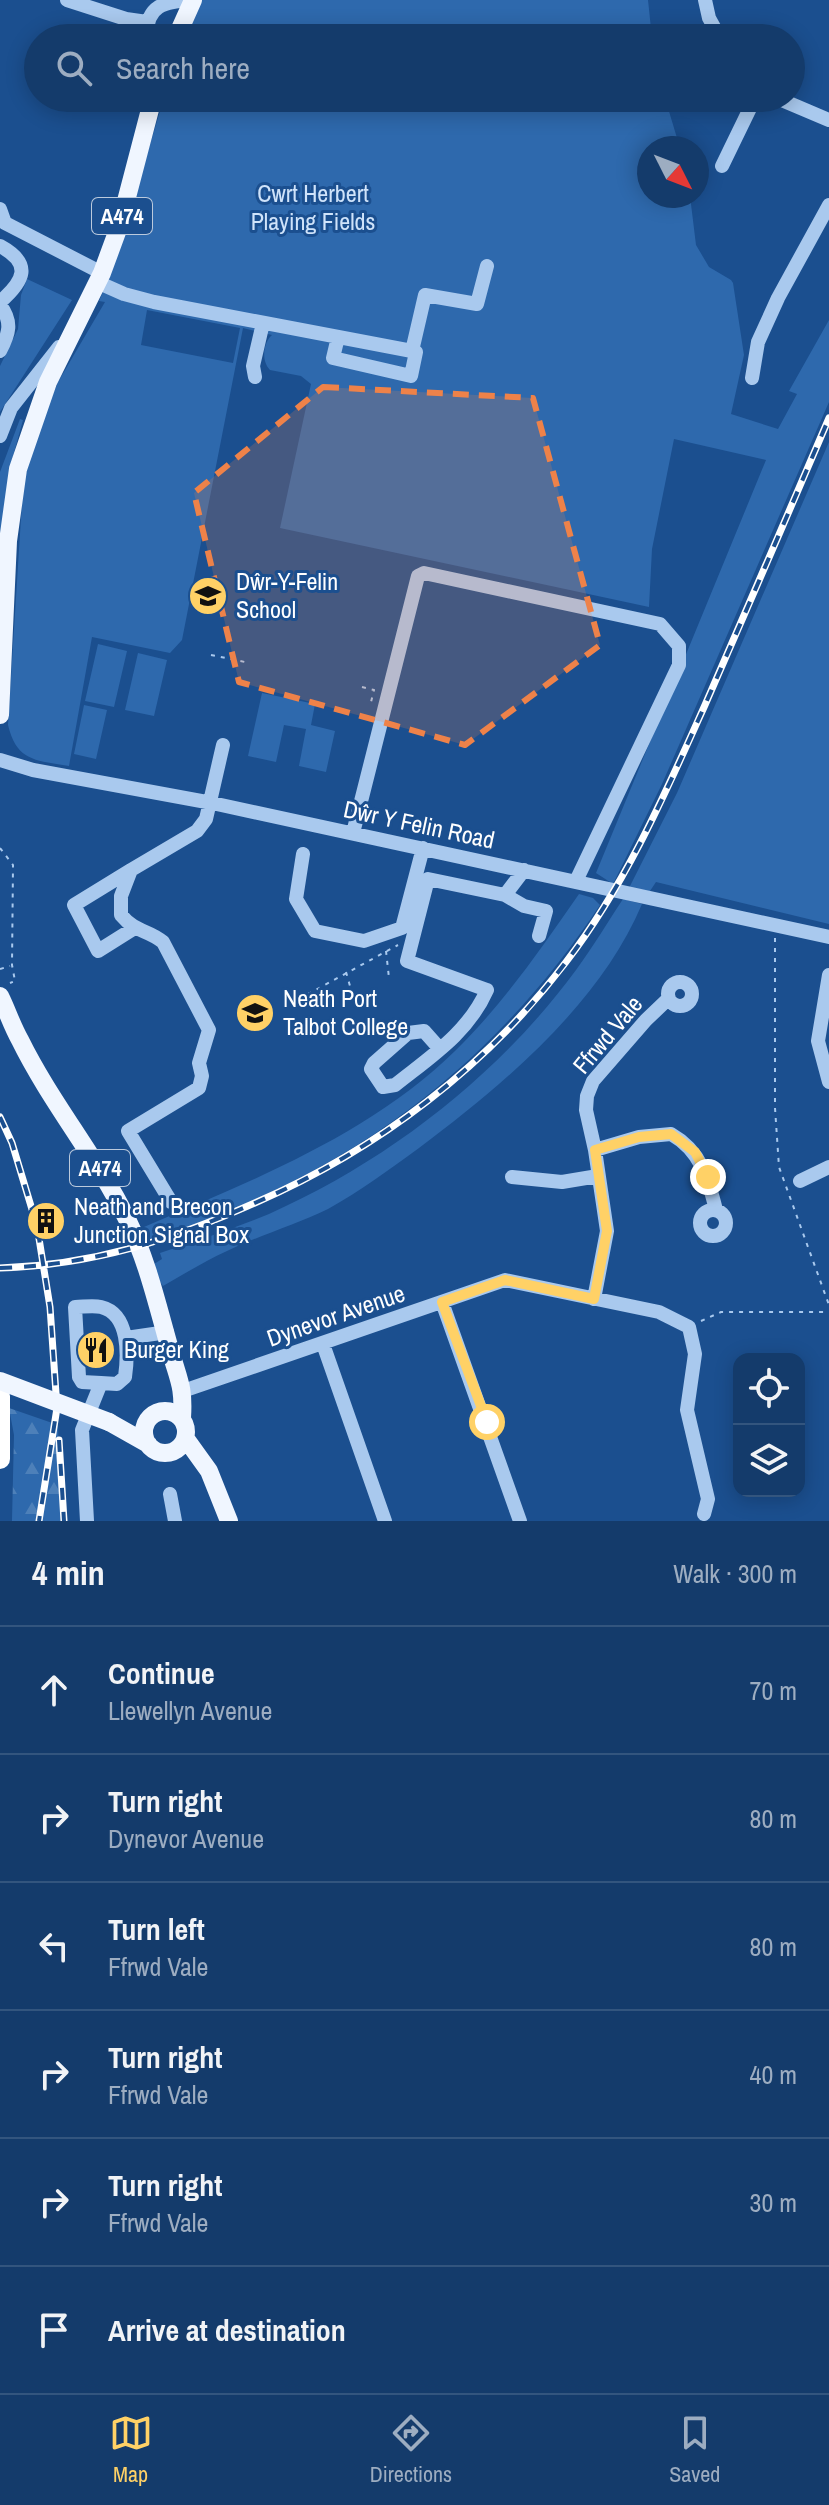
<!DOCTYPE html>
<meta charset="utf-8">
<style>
:root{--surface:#143b6b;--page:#1d4271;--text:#f1f3f6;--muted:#9dadc1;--line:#33557e;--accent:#ffd166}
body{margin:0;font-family:"Archivo Narrow",sans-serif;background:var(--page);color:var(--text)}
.controls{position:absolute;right:24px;bottom:24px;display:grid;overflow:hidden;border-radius:16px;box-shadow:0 4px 20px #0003}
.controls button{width:72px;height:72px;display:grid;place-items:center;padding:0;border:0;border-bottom:2px solid var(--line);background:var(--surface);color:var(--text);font:40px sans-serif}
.compass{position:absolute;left:637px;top:136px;width:72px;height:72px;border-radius:50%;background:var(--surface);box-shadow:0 4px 20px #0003;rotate:132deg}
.stop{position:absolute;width:24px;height:24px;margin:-18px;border:6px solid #ffd166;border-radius:50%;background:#fff}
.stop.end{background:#ffd166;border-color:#fff;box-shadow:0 2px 8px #0008}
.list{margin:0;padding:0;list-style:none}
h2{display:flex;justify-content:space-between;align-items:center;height:104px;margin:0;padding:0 32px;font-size:34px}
h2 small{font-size:26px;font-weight:400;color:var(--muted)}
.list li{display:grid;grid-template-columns:52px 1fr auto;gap:24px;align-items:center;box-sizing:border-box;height:128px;padding:0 32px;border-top:2px solid var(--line)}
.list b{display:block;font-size:30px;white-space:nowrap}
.list p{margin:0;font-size:26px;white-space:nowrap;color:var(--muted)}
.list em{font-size:26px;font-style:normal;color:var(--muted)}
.icon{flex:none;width:44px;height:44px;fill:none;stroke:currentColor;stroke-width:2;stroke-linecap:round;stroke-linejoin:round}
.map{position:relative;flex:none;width:829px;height:1521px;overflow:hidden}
.search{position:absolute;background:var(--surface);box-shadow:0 4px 20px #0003;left:24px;right:24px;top:24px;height:88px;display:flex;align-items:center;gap:20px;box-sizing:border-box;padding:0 28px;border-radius:44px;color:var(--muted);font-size:30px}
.sheet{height:872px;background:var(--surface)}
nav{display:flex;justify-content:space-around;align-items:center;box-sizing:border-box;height:112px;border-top:2px solid var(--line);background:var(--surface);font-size:22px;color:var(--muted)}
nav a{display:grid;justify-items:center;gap:4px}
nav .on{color:var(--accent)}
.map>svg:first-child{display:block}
.green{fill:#2e69ad;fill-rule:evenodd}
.forest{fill:url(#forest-firs)}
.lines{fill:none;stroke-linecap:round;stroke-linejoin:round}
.path{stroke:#a9c9ee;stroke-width:2;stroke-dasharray:4 6;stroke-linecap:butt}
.minor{stroke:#a9c9ee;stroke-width:14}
.major{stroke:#f0f6ff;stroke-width:18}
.highway{stroke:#fff;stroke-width:20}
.rail-casing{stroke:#fff;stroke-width:7}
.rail{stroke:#1b4f8f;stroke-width:4;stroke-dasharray:12;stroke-linecap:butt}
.major-bridge{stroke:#f0f6ff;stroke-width:18}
.route{stroke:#ffd166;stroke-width:10}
.marked{fill:#ee8249;fill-opacity:0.2;stroke:#ee8249;stroke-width:6;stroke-dasharray:16 10;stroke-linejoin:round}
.labels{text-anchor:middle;stroke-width:6;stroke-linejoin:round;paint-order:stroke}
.shield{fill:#1b4f8f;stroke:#bbcadd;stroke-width:2}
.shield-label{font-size:22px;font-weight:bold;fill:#fff}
.park-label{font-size:24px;fill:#cfe3fa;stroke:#1b4f8f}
.poi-label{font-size:24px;fill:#fff;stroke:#1b4f8f;text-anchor:start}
.street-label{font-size:24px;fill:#fff;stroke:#1b4f8f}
</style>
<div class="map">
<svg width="829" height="1521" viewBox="0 0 829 1521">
<defs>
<pattern id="forest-firs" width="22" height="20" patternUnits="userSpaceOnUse" patternTransform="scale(2)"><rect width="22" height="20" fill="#2e69ad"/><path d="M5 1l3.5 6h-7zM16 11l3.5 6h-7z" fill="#4d80b9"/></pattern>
</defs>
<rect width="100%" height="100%" fill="#1b4f8f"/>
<path class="green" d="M 202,0 L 648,0 L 652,38 L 185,38 Z
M 164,98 L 665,98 L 680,148 L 649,148 L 649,196 L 690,196 L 696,245 L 709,267 L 731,280 L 733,283 L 744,355 L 731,414 L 778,429 L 797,394 L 789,391 L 829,320 L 829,402 L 662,784 L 613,884 L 596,873 L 766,460 L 674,439 L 652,549 L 649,607 L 280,528 L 311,384 L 301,376 L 270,370 C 261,361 263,343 272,335 L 243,328 L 182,640 L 170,653 L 92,637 L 69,766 C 36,760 17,762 8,725 L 23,486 L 34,439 L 58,382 L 105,302 L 99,301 L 112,270 ZM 147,310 L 240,328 L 233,363 L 141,345 Z
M 27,279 L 72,300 L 0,412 L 0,366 L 18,329 L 21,295 Z
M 20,419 L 23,420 L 10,467 L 0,539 L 0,472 Z
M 829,442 L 829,924 L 656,882 L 648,894 L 629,888 L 677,793 Z
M 98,644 L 127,651 L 114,707 L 85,701 Z
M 138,653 L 167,660 L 154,716 L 125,710 Z
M 262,693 L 315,704 L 311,725 L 335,731 L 326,772 L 299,766 L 306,729 L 284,725 L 276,762 L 248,756 Z
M 84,705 L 107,710 L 96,759 L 74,754 Z
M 579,894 L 593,898 L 600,905 C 512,1037 400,1135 254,1200 C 220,1215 183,1232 146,1240 L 144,1227 C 253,1180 369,1135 455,1051 C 503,1004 541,949 579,894 Z
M 623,899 L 642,904 C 600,1004 503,1085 419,1148 C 390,1169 359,1192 328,1209 C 295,1225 260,1235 227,1251 C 205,1261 184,1274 163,1286 L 158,1279 L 154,1264 L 162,1259 L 160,1253 C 196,1241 233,1229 269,1214 C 388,1161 499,1075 576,970 C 593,947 607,923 623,899 Z"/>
<path class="forest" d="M 9,1408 L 58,1425 L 61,1521 L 12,1521 L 14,1435 Z"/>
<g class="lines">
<path class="path" d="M 244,452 L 246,446
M 211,655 L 245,662
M 362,687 L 374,690 L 370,706
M 0,848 L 13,865 L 12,965 L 15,981 L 10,983
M 775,938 L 775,1108 L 779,1167 L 829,1305
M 386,951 L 389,978
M 0,969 L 10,966
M 346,972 L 354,1000
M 299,999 L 398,945
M 701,1321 L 721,1312 L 829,1312"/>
<path class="minor" d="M 67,0 L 126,19 L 147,22
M 705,0 L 709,18 L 720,38
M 147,38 C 145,5 165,1 193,0
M 777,98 L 829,120
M 722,166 L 755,98
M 0,209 L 5,223 L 102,273
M 0,246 C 33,264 24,281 0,302
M 97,282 L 124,294 L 154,302 L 412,351 L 425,295 L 477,304 L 487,266
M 0,305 C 13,322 9,334 0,351
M 338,337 L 333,358 L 411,376 L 416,352 L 412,351
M 255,377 L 253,366 L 263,323
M 752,378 L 758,342 L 778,298 L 829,205
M 0,436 L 11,408 L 59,347
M 0,760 L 33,770 L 212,803 L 829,937
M 353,833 L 418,576 L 424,573 L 660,624 L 679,646 L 679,665 L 576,881
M 303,854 L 296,899 L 315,931 L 364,941 L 402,928 L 423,848
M 131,870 L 74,905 L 98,951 L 133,929
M 505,895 L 524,906 L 546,911 L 539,936
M 829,975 L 818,1041 L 829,1082
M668 994a12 12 0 1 1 24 0a12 12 0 1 1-24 0Z
M 440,1049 L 424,1031 L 408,1033 L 374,1063 L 371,1069 L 383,1087 L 395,1085 C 430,1057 468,1033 487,990 L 407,961 L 428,879 L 505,895 L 524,870
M 595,1150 L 639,1137 L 671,1134 C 701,1151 708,1178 716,1210
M 512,1177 L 562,1182 L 598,1176
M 800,1181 L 829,1167
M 171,1202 L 128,1131 L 199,1088 L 202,1076 L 199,1063 L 209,1030 L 163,942 C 147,929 136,933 121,915 L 121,896 L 131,870 L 197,831 L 206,819 L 223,745
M700 1223a13 13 0 1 1 26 0a13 13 0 1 1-26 0Z
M 594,1299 L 607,1231 L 595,1150 L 586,1110 L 587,1096 L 593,1081 L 646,1020 L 669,998
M 442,1302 L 520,1521
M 126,1338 L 167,1332
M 323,1344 L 385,1521
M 183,1391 L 505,1280 L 659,1312 L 689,1327 L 695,1354 L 687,1410 L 708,1499 L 704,1514
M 170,1494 L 175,1521
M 87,1521 L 82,1430 L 101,1383 L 117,1384 L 125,1377 C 128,1356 130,1314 101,1307 C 93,1305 83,1307 75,1307 L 79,1377 L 82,1382 L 101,1383"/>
<path class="major" d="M 176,38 L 193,0
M 0,715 L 8,541 L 18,469 L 48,382 L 102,273 L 120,224 L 153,98
M 0,996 C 7,1010 12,1026 20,1040 C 51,1103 96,1156 127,1219 C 148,1262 158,1308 171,1353 C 179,1381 184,1387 182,1418
M144 1432a21 21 0 1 1 42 0a21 21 0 1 1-42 0Z
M 109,1422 L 148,1444
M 186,1439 L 209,1471 L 229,1521"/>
<path class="highway" d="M 0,1396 L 0,1459"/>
<defs>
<path id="rail" d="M 0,1117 L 12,1143 L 37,1226 L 50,1307 L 57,1408 L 39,1521
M 0,1268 C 93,1265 172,1240 257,1202 C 378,1149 486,1067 566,962 C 626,884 665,794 705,705 C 747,609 788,514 829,418
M 59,1440 L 64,1521"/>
</defs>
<use href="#rail" class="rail-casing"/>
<use href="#rail" class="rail"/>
<path class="major-bridge" d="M 0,1381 L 109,1422"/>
</g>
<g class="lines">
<path class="route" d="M 487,1422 L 442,1302 L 505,1280 L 594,1299 L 607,1231 L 595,1150 L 639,1137 L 671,1134 L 695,1152 L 708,1177"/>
</g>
<path class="marked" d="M 323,387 L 533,398 L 600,645 L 465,745 L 239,682 L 194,493 Z"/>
<defs>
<symbol id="school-disc" viewBox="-11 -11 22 22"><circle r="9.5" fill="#ffd166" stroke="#1b4f8f"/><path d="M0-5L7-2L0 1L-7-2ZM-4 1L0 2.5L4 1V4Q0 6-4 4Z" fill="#111"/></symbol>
<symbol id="university-disc" viewBox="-11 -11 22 22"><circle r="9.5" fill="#ffd166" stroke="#1b4f8f"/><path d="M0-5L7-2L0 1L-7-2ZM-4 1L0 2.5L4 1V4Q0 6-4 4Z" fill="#111"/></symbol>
<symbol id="building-disc" viewBox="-11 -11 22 22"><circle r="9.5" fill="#ffd166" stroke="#1b4f8f"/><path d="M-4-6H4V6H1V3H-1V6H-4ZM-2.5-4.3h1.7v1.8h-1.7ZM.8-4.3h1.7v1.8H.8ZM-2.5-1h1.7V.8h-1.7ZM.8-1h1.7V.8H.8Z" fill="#111"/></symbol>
<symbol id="restaurant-disc" viewBox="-11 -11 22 22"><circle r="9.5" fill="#ffd166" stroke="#1b4f8f"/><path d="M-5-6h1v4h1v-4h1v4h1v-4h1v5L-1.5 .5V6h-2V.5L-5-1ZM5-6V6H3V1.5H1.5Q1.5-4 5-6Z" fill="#111"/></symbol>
</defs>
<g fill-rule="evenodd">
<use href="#school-disc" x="186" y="574" width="44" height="44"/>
<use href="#university-disc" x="233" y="991" width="44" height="44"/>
<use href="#building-disc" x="24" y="1199" width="44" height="44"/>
<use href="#restaurant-disc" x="74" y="1328" width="44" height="44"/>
</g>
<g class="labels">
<g class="shield">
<rect x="92" y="198" width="60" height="36" rx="6"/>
<rect x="70" y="1150" width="60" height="36" rx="6"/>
</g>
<g class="shield-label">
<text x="122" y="224">A474</text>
<text x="100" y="1176">A474</text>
</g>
<g class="park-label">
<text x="313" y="202">Cwrt Herbert<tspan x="313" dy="28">Playing Fields</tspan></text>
</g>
<g class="poi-label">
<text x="236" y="590">Dŵr-Y-Felin<tspan x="236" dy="28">School</tspan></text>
<text x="283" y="1007">Neath Port<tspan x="283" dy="28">Talbot College</tspan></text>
<text x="74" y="1215">Neath and Brecon<tspan x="74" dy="28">Junction Signal Box</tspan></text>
<text x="124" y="1358">Burger King</text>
</g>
<g class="street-label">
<text transform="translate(419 825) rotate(12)" y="8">Dŵr Y Felin Road</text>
<text transform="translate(608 1035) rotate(-50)" y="8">Ffrwd Vale</text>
<text transform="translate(336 1316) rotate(-19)" y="8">Dynevor Avenue</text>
</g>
</g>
</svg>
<div class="controls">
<button><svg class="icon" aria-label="locate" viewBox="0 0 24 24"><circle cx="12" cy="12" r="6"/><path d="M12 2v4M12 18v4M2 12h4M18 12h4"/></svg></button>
<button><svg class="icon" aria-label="layers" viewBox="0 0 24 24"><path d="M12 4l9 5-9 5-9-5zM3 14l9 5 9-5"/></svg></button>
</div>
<svg class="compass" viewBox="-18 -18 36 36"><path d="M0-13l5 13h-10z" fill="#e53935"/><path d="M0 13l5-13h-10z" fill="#9dadc1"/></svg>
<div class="stop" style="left:487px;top:1422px"></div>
<div class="stop end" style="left:708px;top:1177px"></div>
<div class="search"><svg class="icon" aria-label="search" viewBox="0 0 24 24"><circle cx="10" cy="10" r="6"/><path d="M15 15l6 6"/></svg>Search here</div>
</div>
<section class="sheet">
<h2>4 min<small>Walk · 300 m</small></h2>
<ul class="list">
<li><svg class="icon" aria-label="ahead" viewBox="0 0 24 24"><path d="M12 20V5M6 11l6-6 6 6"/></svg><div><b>Continue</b><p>Llewellyn Avenue</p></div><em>70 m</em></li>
<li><svg class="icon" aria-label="right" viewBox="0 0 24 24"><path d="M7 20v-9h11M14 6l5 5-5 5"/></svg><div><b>Turn right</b><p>Dynevor Avenue</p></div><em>80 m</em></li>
<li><svg class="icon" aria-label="left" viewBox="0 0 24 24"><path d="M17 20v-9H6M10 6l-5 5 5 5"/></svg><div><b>Turn left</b><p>Ffrwd Vale</p></div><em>80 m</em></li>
<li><svg class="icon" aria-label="right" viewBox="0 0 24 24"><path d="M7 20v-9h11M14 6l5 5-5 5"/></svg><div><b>Turn right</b><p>Ffrwd Vale</p></div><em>40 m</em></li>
<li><svg class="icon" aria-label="right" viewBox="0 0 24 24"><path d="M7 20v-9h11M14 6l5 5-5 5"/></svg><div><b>Turn right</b><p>Ffrwd Vale</p></div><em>30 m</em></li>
<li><svg class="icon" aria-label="arrive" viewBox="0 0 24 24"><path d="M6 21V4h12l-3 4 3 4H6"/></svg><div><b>Arrive at destination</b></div></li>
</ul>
</section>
<nav>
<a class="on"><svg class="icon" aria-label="map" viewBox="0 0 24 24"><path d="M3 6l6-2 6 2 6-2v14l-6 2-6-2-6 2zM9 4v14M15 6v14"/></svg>Map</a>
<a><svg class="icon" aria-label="directions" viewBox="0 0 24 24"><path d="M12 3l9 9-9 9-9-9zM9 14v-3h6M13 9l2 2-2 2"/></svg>Directions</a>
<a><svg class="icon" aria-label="saved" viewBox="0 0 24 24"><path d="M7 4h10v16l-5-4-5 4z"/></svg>Saved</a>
</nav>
